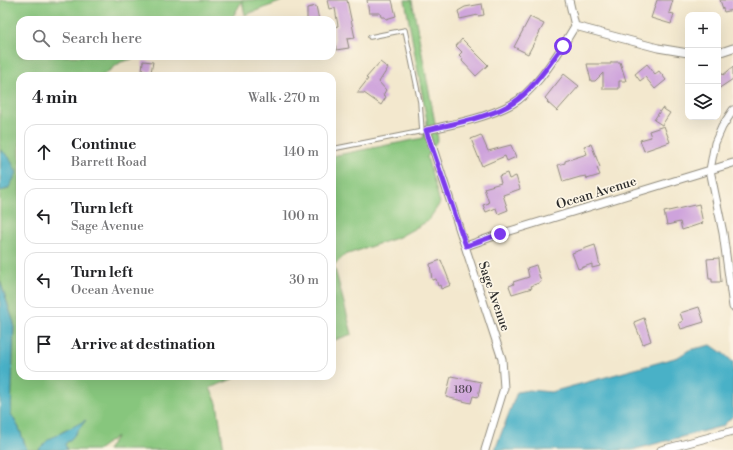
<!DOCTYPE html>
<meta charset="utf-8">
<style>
:root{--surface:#fff;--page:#f6f6f6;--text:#202124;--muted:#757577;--line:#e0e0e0}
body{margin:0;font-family:"Libre Bodoni",serif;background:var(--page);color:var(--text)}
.controls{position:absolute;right:12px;top:12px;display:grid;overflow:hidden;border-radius:8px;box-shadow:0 4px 16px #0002}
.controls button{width:36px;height:36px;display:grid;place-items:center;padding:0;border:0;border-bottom:1px solid var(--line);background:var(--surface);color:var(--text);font:20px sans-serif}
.stop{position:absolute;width:12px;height:12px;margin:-9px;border:3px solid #7c3aed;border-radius:50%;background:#fff}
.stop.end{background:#7c3aed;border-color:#fff;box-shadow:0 1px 4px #0008}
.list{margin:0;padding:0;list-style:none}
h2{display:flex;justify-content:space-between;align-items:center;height:52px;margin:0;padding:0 16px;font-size:17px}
h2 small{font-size:13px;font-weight:400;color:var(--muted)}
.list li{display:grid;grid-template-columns:26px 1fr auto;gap:12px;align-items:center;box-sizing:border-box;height:56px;margin:0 8px 8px;padding:0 8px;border:1px solid var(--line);border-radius:12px}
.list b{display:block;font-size:15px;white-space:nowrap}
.list p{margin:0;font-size:13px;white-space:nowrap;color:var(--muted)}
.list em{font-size:13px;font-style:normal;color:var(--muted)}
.icon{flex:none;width:22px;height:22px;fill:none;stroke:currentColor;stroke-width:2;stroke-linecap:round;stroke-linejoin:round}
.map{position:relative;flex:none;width:733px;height:450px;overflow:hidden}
.search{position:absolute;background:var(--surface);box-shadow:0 4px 16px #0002;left:16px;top:16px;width:320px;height:44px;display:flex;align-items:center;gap:10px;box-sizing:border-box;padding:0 14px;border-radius:12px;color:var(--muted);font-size:15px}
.panel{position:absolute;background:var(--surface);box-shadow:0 4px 16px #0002;left:16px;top:72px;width:320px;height:308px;border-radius:12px}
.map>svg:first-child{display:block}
.green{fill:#87c67d;stroke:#597854}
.water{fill:#48b1c7;stroke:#3a6e79}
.building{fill:#cea3dc}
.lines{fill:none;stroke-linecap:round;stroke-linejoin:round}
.lane-casing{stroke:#8f8a7c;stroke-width:5.5}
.street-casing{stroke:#8f8a7c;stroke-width:9}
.lane{stroke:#fff;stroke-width:3.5}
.street{stroke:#fff;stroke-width:7}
.route{stroke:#7c3aed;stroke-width:5}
.labels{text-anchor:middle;stroke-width:3.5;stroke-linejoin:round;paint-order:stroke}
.number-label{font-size:11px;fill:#544957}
.street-label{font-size:13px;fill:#2b2b2b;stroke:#fcf5e5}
</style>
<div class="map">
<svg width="733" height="450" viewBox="0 0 733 450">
<rect width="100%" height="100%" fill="#fcf5e5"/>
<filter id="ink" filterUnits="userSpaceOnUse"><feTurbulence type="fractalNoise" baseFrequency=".025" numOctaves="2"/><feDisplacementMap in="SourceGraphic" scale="8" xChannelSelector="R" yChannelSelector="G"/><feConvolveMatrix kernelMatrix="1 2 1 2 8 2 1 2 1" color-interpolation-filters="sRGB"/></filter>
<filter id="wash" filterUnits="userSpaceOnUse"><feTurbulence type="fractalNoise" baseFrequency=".012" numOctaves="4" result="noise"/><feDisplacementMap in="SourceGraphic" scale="16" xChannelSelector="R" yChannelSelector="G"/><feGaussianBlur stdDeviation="0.9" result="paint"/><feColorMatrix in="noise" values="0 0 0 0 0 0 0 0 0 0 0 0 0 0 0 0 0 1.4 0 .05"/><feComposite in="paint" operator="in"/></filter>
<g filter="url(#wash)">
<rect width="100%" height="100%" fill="#f3e8ce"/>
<path class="green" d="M 0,0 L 285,0 L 245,15 L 242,1 L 231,20 L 20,20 L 20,56 L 143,56 L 121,62 L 102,76 L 20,76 L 20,376 L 240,376 L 210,388 L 217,403 L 224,450 L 107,450 L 117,436 L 98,450 L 67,450 L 65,444 L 72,438 L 68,428 C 57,436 47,441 38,450 L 27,450 L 19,428 L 11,414 L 14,323 L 0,280 L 0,191 L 9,189 L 0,151 Z
M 405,0 L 412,0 L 438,139 L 427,157 L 440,203 L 428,221 L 399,237 L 345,255 L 334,265 L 352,334 L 332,341 L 332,156 L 423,138 L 427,121 Z"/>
<path class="water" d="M 1,150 L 9,157 L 17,173 L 8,189 L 0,191 Z
M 0,281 L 14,323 L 11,414 L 19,428 L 27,450 L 0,450 Z
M 711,345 L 724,354 L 733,362 L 733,416 L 723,426 L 632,450 L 495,450 L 517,392 L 529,390 L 551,392 L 657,363 L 678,357 L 689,350 Z
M 86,420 L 72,438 L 65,444 L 67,450 L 38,450 L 49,439 Z"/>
<g id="blocks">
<path class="building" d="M 327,0 L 347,0 L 355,38 L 347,39 L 349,48 L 336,50 L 334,27 L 338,26 L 335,8 L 329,9 Z
M 367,0 L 392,0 L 396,16 L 386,19 L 385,17 L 381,17 L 380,13 L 369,13 Z
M 657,0 L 673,0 L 669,13 L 674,14 L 671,24 L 651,18 Z
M 720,0 L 733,0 L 733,10 L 724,12 Z
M 482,4 L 484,15 L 478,16 L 478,15 L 460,19 L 458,11 L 465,7 Z
M 316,6 L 319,20 L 307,20 L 307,8 Z
M 530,17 L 544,24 L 528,54 L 514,47 Z
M 462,39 L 488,65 L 476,76 L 462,61 L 463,59 L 459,55 L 462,52 L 456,46 Z
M 143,61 L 153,62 L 151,72 L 142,71 Z
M 380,62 L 388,68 L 379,82 L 386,90 L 383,95 L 386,97 L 381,105 L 364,93 L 357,93 L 368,79 L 366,78 Z
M 611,62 L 620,62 L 626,81 L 619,81 L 619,89 L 603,89 L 603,73 L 595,81 L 591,81 L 587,64 L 611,64 Z
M 647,64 L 655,74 L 659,71 L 666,80 L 655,89 L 645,77 L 640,81 L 635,74 Z
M 733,67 L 733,79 L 718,89 L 718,68 L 723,75 Z
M 564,74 L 579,86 L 557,111 L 547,102 L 548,101 L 545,98 Z
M 662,108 L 670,113 L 662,125 L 654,120 Z
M 664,126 L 670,142 L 644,151 L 640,140 L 651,137 L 649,131 Z
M 481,135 L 488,151 L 511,145 L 516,157 L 507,161 L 505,156 L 482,166 L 471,139 Z
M 591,144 L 600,167 L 597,168 L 600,175 L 587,179 L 586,176 L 580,177 L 563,182 L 558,165 L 565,163 L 565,161 L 587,154 L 584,146 Z
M 507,173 L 509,179 L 516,176 L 520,189 L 503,195 L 508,210 L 498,214 L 496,208 L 486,212 L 483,205 L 489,203 L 484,188 L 501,183 L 499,176 Z
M 699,204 L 703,223 L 682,230 L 680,222 L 667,225 L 664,212 Z
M 595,245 L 600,266 L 592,268 L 592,264 L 578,269 L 572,253 Z
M 719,258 L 721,282 L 712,282 L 712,279 L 709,279 L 707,259 Z
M 441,260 L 451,285 L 441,289 L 440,285 L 438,286 L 436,279 L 432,280 L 430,264 Z
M 536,265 L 541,282 L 531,286 L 532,288 L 512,294 L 509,286 L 514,284 L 513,282 L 529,277 L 527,268 Z
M 699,307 L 704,322 L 681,329 L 679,323 L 683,321 L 680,313 Z
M 644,318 L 651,341 L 643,344 L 634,322 Z
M 451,376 L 481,382 L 478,397 L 473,396 L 471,403 L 446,397 Z"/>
</g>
</g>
<g filter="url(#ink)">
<use href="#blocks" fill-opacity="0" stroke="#8f8a7c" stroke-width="1"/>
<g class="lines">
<defs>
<path id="lane" d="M 370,37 L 405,30 L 420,102 L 422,132
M 332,149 L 423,131"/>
<path id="street" d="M 575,26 L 658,48 L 688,53
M 718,53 L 733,48
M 733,110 L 722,127 L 715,143 L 710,170 L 723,233 L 733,307
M 466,246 L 500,234 L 733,163
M 485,450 L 504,388 L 502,359 L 427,130 C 455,124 486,118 512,104 C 535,92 562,48 575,26 L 569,0
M 661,450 L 733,431"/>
</defs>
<use href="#lane" class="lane-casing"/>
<use href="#street" class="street-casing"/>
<use href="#lane" class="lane"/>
<use href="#street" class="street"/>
</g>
</g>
<g class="lines" filter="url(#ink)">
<path class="route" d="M 500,234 L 466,246 L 426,130 C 453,124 503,115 522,96 C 538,82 550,63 563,46"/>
</g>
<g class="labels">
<g class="number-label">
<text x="463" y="393">180</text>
</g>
<g class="street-label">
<text transform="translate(596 192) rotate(-17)" y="5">Ocean Avenue</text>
<text transform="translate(495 296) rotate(71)" y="5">Sage Avenue</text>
</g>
</g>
</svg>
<div class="controls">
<button>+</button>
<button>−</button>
<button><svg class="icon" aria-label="layers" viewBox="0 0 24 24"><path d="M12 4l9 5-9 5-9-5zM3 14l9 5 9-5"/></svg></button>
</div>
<div class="stop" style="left:563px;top:46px"></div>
<div class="stop end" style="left:500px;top:234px"></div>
<div class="search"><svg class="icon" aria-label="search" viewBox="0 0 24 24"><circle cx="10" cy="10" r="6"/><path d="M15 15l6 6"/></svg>Search here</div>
<section class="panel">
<h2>4 min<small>Walk · 270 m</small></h2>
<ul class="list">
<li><svg class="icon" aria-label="ahead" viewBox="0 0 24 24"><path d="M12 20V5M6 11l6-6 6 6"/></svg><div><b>Continue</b><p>Barrett Road</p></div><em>140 m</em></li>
<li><svg class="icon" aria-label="left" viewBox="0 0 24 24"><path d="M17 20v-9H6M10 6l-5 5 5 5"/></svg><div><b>Turn left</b><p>Sage Avenue</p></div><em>100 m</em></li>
<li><svg class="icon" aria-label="left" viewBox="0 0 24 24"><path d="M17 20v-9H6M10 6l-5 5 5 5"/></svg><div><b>Turn left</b><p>Ocean Avenue</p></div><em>30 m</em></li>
<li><svg class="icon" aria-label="arrive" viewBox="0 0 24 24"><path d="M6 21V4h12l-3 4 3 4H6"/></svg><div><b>Arrive at destination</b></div></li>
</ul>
</section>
</div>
